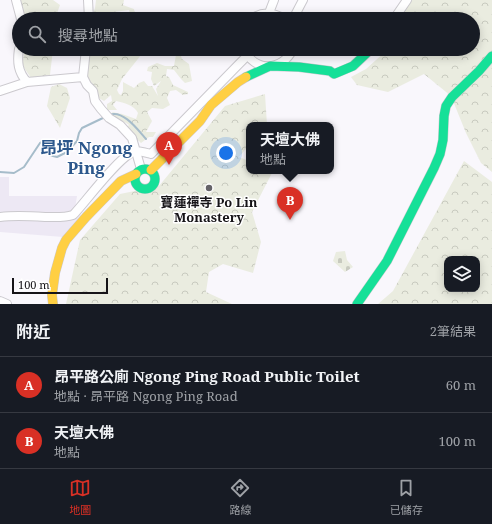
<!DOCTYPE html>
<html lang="zh-TW">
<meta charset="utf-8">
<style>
:root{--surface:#171b24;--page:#242831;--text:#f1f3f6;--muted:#9ea1a6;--line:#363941;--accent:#d93025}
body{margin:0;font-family:"Noto Serif","Noto Sans TC",serif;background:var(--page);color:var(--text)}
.controls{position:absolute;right:12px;bottom:12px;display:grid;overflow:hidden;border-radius:8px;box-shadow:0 2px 10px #0003}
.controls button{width:36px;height:36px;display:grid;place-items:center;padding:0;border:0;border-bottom:1px solid var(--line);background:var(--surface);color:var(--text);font:20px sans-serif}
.scale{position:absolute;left:12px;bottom:10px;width:96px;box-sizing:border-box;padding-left:4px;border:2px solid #161418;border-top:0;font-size:11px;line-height:14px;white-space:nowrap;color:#161418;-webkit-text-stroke:3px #fff;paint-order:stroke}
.you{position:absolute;left:226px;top:153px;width:14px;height:14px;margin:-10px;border:3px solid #fff;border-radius:50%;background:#1a73e8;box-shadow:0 0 0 6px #1a73e833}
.badge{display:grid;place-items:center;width:26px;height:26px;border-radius:50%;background:var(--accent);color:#fff;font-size:13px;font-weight:700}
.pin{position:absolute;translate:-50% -33px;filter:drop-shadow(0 1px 2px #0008)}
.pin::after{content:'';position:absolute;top:21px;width:14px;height:12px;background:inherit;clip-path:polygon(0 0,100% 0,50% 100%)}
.popup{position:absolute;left:246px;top:122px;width:88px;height:52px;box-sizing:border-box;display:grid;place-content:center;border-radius:8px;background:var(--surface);filter:drop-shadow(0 1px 3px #0005);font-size:13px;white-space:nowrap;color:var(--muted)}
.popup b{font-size:15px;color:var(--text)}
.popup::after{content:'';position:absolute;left:50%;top:100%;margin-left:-8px;border:8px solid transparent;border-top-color:var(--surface)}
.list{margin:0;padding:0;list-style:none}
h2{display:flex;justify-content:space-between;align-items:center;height:52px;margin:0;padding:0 16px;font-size:17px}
h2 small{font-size:13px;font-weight:400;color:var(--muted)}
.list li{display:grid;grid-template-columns:26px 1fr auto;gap:12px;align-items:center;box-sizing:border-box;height:56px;padding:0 16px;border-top:1px solid var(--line)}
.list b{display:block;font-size:15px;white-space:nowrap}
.list p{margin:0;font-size:13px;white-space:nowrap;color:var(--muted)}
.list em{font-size:13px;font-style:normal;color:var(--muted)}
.icon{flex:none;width:22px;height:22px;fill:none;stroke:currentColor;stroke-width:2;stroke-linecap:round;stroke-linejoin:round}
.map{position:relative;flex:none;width:492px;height:304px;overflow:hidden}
.search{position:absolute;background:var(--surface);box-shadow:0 2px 10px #0003;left:12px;right:12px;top:12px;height:44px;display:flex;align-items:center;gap:10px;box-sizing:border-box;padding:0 14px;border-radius:22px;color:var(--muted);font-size:15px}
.sheet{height:164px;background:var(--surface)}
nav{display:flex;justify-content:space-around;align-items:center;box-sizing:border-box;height:56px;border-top:1px solid var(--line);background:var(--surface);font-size:11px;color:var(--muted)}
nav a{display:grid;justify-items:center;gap:2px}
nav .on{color:var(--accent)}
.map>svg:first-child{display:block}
.built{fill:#ede8f4}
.forest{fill:url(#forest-crowns);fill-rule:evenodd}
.cemetery{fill:url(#cemetery-stones)}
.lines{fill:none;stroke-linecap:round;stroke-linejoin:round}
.stream{stroke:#a6bcca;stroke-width:2}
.street-casing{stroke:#cbc9ce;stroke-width:10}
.fast-casing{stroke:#cbc9ce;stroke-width:10}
.slow-casing{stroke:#cbc9ce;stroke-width:10}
.street{stroke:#fefeff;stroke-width:8}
.fast{stroke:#16e098;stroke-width:9}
.slow{stroke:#ffcf43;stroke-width:9}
.poi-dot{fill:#656368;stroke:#fff;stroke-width:1.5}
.labels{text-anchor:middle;stroke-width:3;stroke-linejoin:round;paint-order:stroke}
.poi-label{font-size:13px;font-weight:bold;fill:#161418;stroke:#fff}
.district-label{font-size:17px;font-weight:bold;fill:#2c578c;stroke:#fff}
</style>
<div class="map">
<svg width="492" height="304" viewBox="0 0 492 304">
<defs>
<pattern id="forest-crowns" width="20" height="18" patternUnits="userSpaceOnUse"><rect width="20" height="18" fill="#eaece0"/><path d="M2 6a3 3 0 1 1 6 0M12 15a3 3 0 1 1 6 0" fill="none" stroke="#c8cabf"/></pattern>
<pattern id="cemetery-stones" width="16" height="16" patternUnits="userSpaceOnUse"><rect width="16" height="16" fill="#eaece0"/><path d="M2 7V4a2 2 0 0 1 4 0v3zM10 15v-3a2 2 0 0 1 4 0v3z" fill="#c8cabf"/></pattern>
</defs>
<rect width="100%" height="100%" fill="#f9f7fc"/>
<path class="built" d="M 0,177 L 9,177 L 9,196 L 77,196 L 75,208 L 81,215 L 63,237 L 0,232 Z"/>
<path class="forest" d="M 17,0 L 53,0 L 60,5 L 55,19 L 26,19 Z
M 96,0 L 124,0 L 123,5 L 131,8 L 134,9 L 136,19 L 130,19 L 131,18 L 129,10 L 106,13 L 103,19 L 91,19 L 95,8 Z
M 406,0 L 492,0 L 492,172 L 481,163 L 466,133 L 451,96 L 424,74 L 388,92 L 357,85 L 351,77 L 366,69 L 386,51 L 388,49 L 473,49 L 473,19 L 397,19 Z
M 25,49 L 53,49 L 50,75 L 31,78 L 22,65 Z
M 83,49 L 145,49 L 145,50 L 122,79 L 117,90 L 119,94 L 121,95 L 123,91 L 123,82 L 134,88 L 139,83 L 144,81 L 148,86 L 152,86 L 158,96 L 156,89 L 161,81 L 154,86 L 151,79 L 152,72 L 147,71 L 148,67 L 157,63 L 165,66 L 174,66 L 177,49 L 185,49 L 181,56 L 182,59 L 189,64 L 192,81 L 185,83 L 181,79 L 174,70 L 167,69 L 166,76 L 169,77 L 173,85 L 188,92 L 188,94 L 183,95 L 176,90 L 170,91 L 167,98 L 170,105 L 163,109 L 152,108 L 147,112 L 152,121 L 146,132 L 156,132 L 153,137 L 149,137 L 141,143 L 126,128 L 129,125 L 126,123 L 116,118 L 112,112 L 122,114 L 136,119 L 138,113 C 134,105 124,103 116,101 L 113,105 L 117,110 L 107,110 L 107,104 L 112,101 L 111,95 L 104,101 L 97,97 L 86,77 Z
M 59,84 L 67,88 L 70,98 L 60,128 L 47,106 L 51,87 Z
M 265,94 L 267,125 L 249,125 L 249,145 L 239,157 L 249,161 L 249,171 L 273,171 L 252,212 L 261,242 L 253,273 L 223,264 L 209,272 L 206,292 L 232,304 L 66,304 L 80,240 L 120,194 L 159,186 L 225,106 Z
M 464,161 L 492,182 L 492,304 L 378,304 L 393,291 ZM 447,259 L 477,259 L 477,289 L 447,289 Z"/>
<path class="cemetery" d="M 345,251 L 347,260 L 353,267 L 345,272 L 333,261 L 336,252 Z"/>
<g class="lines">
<path class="stream" d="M 109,115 C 123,109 138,130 146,139
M 0,172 L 14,173 L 24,167 L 40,143 L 42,142 L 45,143 L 41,150 L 49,155 L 57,157 L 67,152 L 77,141 L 79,133 L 82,128 L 105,117"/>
<defs>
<path id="street" d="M 16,0 L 21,19
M 88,0 L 89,19
M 269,13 L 274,0
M 252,19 C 262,11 274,13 285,19
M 293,19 L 303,0
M 394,19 L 407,0
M 19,49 C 17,62 18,72 27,82 L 83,77 L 86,49
M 244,49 C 254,72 282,72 293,49
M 327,49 L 330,50
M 83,77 L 87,85 L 93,91 L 95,101 L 101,109 L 109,118 L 120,125 L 132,138 L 141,169
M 0,91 L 27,82
M 0,217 C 15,215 30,216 45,217 C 54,217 64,218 73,215 C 85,203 121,153 136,151 C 140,151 147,153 151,154 L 238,65 L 247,56
M 0,301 L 7,304"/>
<path id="fast" d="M 246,77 L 270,66 L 299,67 L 330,71 L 334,74 L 353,66 L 371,49
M135 179a10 10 0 1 1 20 0a10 10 0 1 1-20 0Z
M 357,304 L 387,261 L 434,168 L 440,154 L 443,140 L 444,116 L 446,106 L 452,97 L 479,71 L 492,56"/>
<path id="slow" d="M 151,170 L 200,121 L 211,105 L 238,82 L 246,77
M 53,304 L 52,295 L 55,273 L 62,248 L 66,240 L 86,217 L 121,181 L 136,174"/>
</defs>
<use href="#street" class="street-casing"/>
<use href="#fast" class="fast-casing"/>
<use href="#slow" class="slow-casing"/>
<use href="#street" class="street"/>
<use href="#fast" class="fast"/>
<use href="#slow" class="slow"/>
</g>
<circle class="poi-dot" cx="209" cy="188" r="4"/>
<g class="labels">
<g class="poi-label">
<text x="209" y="207">寶蓮禪寺 Po Lin<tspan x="209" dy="15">Monastery</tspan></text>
</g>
<g class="district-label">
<text x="86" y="154">昂坪 Ngong<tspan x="86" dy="20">Ping</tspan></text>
</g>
</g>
</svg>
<div class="controls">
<button><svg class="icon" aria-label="layers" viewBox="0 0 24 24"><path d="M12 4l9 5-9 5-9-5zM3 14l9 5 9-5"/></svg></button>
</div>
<div class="scale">100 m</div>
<div class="you"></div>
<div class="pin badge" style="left:169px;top:165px">A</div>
<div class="pin badge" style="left:290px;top:220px">B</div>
<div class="popup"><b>天壇大佛</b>地點</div>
<div class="search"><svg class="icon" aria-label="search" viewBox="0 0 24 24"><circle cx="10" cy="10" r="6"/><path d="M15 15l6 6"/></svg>搜尋地點</div>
</div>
<section class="sheet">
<h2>附近<small>2筆結果</small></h2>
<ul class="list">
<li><span class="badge">A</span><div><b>昂平路公廁 Ngong Ping Road Public Toilet</b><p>地點 · 昂平路 Ngong Ping Road</p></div><em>60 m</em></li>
<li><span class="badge">B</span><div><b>天壇大佛</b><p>地點</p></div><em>100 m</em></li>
</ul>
</section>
<nav>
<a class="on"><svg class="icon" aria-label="map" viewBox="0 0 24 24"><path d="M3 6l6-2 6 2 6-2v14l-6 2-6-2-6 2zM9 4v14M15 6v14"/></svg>地圖</a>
<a><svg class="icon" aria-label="directions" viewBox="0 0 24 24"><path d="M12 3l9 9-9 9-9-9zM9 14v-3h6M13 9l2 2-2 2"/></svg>路線</a>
<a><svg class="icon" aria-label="saved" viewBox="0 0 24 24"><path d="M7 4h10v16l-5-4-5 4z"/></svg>已儲存</a>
</nav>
